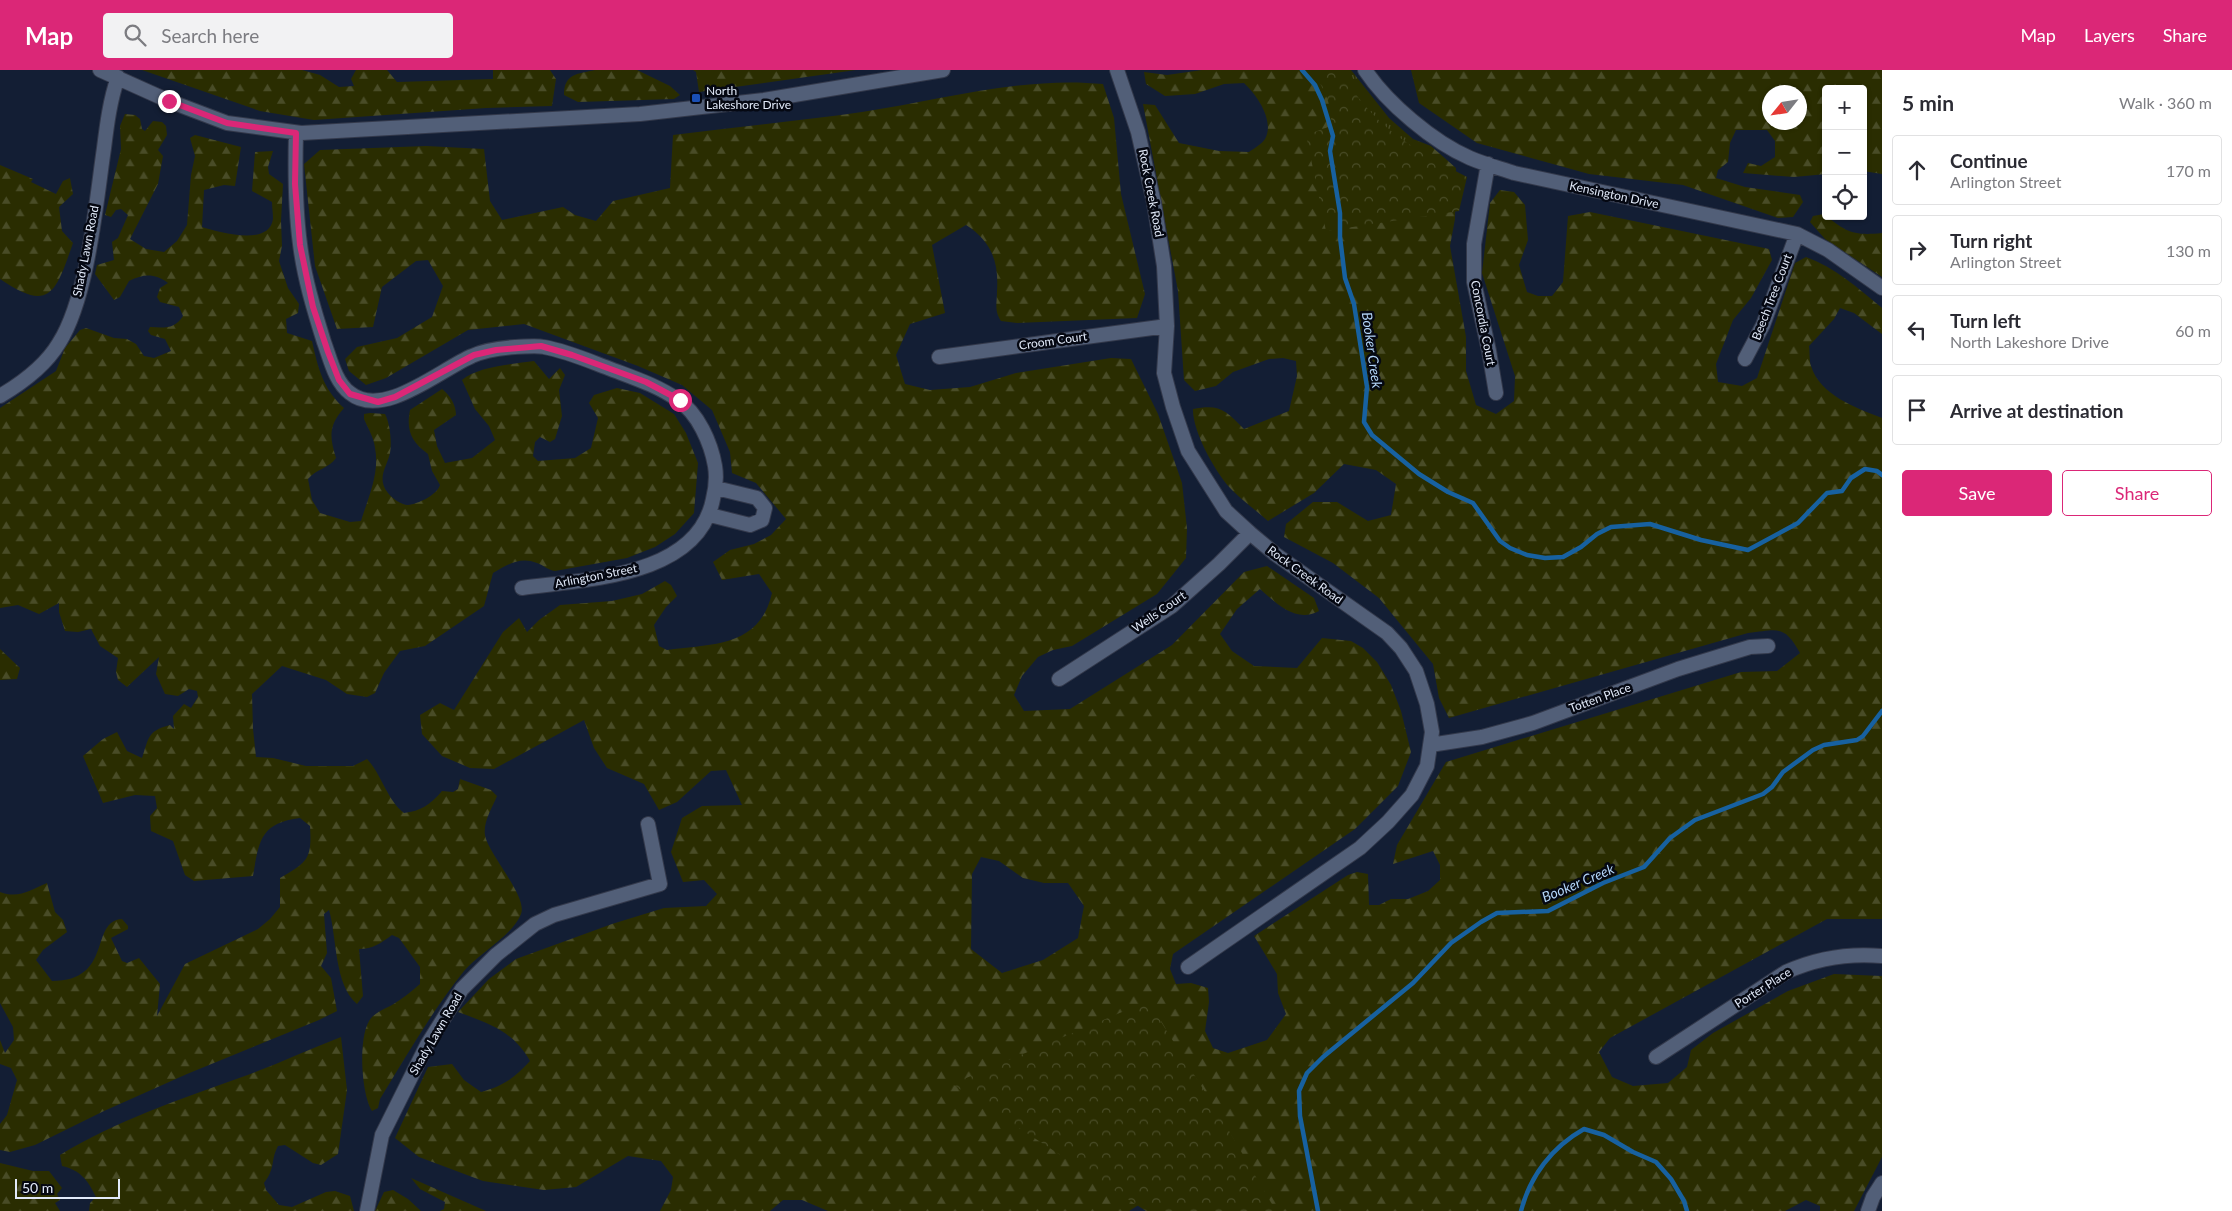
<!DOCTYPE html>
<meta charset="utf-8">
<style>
:root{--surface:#fff;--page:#f2f2f3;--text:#2b2b33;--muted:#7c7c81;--line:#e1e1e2;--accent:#db2777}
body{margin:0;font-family:Lato,sans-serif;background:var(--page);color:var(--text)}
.controls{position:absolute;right:15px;top:15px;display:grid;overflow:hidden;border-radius:5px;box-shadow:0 1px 4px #0004}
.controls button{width:45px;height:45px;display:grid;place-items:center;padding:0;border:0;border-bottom:1px solid var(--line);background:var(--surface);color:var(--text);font:25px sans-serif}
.compass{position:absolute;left:1762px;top:15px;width:45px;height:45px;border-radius:50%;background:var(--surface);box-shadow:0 1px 4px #0004;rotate:240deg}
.scale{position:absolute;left:15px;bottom:12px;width:105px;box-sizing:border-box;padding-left:5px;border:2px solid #e2eaf9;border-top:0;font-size:14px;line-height:18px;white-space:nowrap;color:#e2eaf9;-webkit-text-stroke:4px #050812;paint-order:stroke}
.stop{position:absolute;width:15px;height:15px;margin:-11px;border:4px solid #db2777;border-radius:50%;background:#fff}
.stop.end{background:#db2777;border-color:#fff;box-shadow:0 1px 5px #0008}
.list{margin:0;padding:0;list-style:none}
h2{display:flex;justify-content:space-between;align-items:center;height:65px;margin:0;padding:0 20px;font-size:21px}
h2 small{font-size:16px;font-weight:400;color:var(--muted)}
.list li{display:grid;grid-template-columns:32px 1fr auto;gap:15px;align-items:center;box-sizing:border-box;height:70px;margin:0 10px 10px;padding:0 10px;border:1px solid var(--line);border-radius:5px}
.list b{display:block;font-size:19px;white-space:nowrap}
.list p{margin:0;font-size:16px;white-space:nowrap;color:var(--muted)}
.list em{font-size:16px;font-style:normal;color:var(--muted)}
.actions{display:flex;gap:10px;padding:15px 20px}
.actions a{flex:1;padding:11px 0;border:1px solid var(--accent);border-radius:5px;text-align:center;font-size:18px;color:var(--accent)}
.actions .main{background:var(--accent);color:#fff}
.icon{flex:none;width:28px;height:28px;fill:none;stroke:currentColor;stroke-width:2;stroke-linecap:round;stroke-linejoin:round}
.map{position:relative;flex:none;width:1882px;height:1141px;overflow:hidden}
header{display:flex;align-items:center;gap:30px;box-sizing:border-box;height:70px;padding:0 25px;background:var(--accent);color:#fff}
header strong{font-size:24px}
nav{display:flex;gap:28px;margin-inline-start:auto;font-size:18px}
.search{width:350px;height:45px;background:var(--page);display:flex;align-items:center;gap:12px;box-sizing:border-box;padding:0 18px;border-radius:5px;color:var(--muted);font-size:19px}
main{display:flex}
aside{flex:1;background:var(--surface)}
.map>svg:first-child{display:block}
.grass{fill:url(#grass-tufts)}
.forest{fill:url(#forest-firs);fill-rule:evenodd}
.park{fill:url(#park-crowns)}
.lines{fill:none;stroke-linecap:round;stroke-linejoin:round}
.stream{stroke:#1761a0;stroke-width:4.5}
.minor-casing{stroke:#33394b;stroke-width:16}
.minor{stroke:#525f78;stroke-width:14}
.route{stroke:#db2777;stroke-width:6}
.transit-dot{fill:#1a4fb4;stroke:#050812;stroke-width:2}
.labels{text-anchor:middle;stroke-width:5;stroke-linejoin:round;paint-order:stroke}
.poi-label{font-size:12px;fill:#e2eaf9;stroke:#050812;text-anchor:start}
.street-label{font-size:12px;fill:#e2eaf9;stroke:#050812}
.water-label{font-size:14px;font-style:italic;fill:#b5d7fa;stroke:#050812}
</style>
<header>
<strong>Map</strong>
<div class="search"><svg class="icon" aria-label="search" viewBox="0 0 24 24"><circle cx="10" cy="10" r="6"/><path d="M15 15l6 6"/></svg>Search here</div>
<nav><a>Map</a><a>Layers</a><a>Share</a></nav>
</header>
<main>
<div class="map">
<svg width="1882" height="1141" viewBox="0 0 1882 1141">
<defs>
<pattern id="grass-tufts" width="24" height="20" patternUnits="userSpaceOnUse" patternTransform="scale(1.25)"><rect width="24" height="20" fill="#2a2d01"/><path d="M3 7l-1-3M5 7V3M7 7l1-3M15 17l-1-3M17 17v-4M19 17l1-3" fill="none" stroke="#494c27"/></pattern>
<pattern id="forest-firs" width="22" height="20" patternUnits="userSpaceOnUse" patternTransform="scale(1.25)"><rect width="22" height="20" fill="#2a2d01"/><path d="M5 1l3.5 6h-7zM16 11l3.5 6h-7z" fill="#494c27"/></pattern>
<pattern id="park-crowns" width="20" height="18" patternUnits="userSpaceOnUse" patternTransform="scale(1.25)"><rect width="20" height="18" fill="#2a2d01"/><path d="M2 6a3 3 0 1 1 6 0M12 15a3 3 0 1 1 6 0" fill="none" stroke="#494c27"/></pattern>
</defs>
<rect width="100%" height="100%" fill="#131e34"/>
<path class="grass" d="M 1324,0 L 1351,0 L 1389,48 L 1413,69 L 1398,82 Z"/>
<path class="forest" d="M 142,0 L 302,0 L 320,5 L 339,17 L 354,16 L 351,9 L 356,0 L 387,0 L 397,12 L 493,9 L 493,0 L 550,0 L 556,9 L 552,36 L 486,38 L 314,50 L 260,41 Z
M 595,0 L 637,0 L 670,16 L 680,25 L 674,29 L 578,32 L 564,25 C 564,3 578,4 595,0 Z
M 693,0 L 856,0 L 699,22 L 696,2 Z
M 1202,0 L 1325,0 L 1361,106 L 1413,69 L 1431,76 L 1456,98 L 1455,149 L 1450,176 L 1466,267 L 1466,301 L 1476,335 L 1496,344 L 1514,331 L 1515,306 L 1482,203 L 1490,133 L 1500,120 L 1514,122 L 1525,135 L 1528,170 L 1519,195 L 1527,222 L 1538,226 L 1552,226 L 1563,212 L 1568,146 L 1590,142 L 1769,179 L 1772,190 L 1751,228 L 1733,250 L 1716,294 L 1718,312 L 1742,316 L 1757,308 L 1795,193 L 1806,187 C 1836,198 1858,218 1882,238 L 1882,264 L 1854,243 L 1840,238 L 1834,249 L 1809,276 C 1810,282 1809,290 1811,296 C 1820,325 1856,338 1882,348 L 1882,849 L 1827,849 L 1610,968 L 1599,982 L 1612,1007 L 1633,1016 L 1668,1013 L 1687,997 L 1691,980 L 1713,963 L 1788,921 L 1834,904 L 1882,906 L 1882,1087 L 1854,1141 L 1820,1141 L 1820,1136 L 1806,1130 L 1785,1141 L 1180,1141 L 1150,1128 L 1129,1141 L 828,1141 L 802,1130 L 783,1130 L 770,1141 L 660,1141 L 671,1120 L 673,1107 L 661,1091 L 628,1086 L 576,1117 L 544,1120 L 483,1111 L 419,1087 L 395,1068 L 428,997 L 452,994 L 464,1010 L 481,1022 C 504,1016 514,1008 530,991 C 513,961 490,954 458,942 L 489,909 L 516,889 L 612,854 L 664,838 L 706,836 L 717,824 L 704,810 L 683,812 L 671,782 L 682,748 L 702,736 L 742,735 L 726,700 L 711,701 L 677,732 L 659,740 L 644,714 L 607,698 L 594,678 L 584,650 L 494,699 L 470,698 L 442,686 L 422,664 L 420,645 L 440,633 L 454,640 L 503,562 L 519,548 L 527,562 L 539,550 L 560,535 L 612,531 L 642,524 L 665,511 L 671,515 L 677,526 L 666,537 L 654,555 L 659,576 L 667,580 C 713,574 760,577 772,523 L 759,504 L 722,510 L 713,492 L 730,480 L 754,474 L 771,465 L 786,449 L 756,413 L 732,403 L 730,382 L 712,340 L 682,315 L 638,296 L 524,254 L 468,260 L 386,308 L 366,315 L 349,301 L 345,289 L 357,277 L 397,268 L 432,247 L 443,216 L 428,190 L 416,191 L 382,217 L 373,257 L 337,259 L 315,196 L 304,94 L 320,80 L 426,76 L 484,79 L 490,131 L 502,150 L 563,137 L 575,145 L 596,151 L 613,131 L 670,118 L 673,65 C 736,57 799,51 862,42 C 941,30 1023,6 1103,14 L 1114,48 L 1121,124 L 1145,224 L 1137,248 L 1017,253 L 1001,251 C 994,240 997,234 997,221 C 999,191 991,171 966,155 L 932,175 L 945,243 L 910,254 L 896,285 L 905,314 L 930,320 L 970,317 L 1016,303 L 1111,288 L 1131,289 L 1158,344 L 1182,413 L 1187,458 L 1186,488 L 1157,524 L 1072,576 L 1053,580 L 1038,587 L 1022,606 L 1014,625 L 1024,641 L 1070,639 L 1172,575 L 1244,502 L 1267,496 L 1314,528 L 1319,541 C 1296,554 1276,533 1260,519 L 1237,539 L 1220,564 L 1232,581 L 1254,596 L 1297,598 L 1322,568 L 1351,571 L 1363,578 L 1377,592 L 1391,615 L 1401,641 L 1411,682 L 1398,716 L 1355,759 L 1173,884 L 1170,899 L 1176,914 L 1191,913 L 1208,918 L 1209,932 L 1205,961 L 1213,978 L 1228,983 L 1267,970 L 1286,944 L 1278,923 L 1277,904 L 1254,866 L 1348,805 L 1357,802 L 1368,804 L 1369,835 L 1379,835 L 1391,829 L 1408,829 L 1428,821 L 1440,810 L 1440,795 L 1433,781 L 1393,794 L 1397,775 L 1446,692 L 1741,602 L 1777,601 L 1800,583 C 1784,554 1778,560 1748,563 L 1449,648 L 1439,628 L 1433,594 L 1379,528 L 1333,493 L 1284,467 L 1286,454 L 1313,432 L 1337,432 L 1368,451 L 1391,445 L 1396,414 L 1376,400 L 1344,394 L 1314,423 L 1268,451 C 1257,441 1244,432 1233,421 C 1217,406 1192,361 1193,339 C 1220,334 1225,340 1244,359 L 1289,341 L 1297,306 L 1296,291 L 1283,288 L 1269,289 L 1233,302 L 1216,316 L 1195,321 L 1184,310 L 1178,221 L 1143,34 L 1155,35 L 1179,73 L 1219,81 L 1249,82 C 1253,79 1262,74 1265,69 C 1275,51 1257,25 1244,13 L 1224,14 L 1195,24 L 1165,26 L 1146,14 L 1144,2 L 1167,5 ZM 981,787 L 999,791 L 1023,808 L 1044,813 L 1068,813 L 1084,836 L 1078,868 L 1043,890 L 1002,903 L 971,879 L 972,804 Z
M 1411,0 L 1882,0 L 1882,104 L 1863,101 L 1863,19 L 1826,19 L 1826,104 L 1794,107 L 1743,103 L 1748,93 L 1761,96 L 1775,87 L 1775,71 L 1767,60 L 1736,60 L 1730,73 L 1728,92 L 1718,100 L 1716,108 L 1745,117 L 1800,125 L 1803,132 L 1793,147 L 1778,148 L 1683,115 L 1589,104 L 1477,73 L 1419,33 ZM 1770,22 L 1800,22 L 1800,52 L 1770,52 Z
M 125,44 L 135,45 L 140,49 L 142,59 L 145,61 L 153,51 L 162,52 L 166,56 L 167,65 L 158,80 L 163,86 L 158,114 L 130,169 L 146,179 L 164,182 L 177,171 L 187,155 L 191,105 L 195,86 L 190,68 L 195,65 L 241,77 L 235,116 L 224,115 L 204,120 L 202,157 C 219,162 269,177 273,149 C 273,143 272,137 272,132 L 252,121 L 255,82 L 273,81 L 268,97 L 269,104 L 283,114 L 281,151 L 282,176 L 279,191 L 288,218 L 299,234 L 298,243 L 286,249 L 287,263 L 312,271 C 318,298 323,319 344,338 C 329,355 329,366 336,388 C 328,399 316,399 308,409 L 312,430 L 320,443 L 350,452 L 361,451 C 368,428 380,403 375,378 C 374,368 368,358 364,349 L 364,344 L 370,343 L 385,344 C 390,353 392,372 390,383 C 387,397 376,408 388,423 C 392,428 401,435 408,435 C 418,434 437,425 440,415 L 432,401 L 428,384 C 411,372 406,360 410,340 L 442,319 C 450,325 456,335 456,345 L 434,360 L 437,376 L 445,393 L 472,388 L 495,370 L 489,356 L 475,339 L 462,310 C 478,296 514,294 534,291 L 549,309 L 560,298 L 565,305 L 559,320 L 562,346 L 555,369 L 550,372 L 540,367 L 535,372 L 533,386 L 538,391 L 575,388 L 591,378 L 598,348 L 589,333 L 594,325 L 617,318 L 640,323 L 674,344 L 686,363 L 698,393 L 694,443 L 675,464 L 655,477 L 627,488 L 555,501 C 547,500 544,495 537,493 C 520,486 507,495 493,503 L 484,536 L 425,576 L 400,581 L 384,603 L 375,623 L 367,627 L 347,624 L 326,610 L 282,596 L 252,624 L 253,659 L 256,687 L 273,688 L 306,696 L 353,696 L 367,689 C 382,705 387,730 404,743 C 421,741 430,735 442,721 L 453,722 L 458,719 L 460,709 L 491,720 L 497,726 C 492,738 483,752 485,765 C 488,784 528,826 521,844 C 514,864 478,884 464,901 C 432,941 407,985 380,1029 L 378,1038 L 372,1041 C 361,1024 357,962 372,947 C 377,942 386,938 392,935 C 402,929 411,922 420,914 L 420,897 L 399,868 L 392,865 C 381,873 373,879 359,879 L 363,926 L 357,934 C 334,915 337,867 329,840 L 324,844 L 327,883 L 321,896 L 331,908 L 337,941 L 319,950 L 187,1004 L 104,1041 L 35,1075 L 10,1082 L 0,1080 L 0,1054 L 7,1045 L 17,1010 L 11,998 L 0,994 L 0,970 L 5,983 L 14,970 L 13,957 L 0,933 L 0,822 C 19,829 30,820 47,813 L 55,842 L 63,850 L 67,862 L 43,880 L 36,890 L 52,911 C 114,911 89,851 122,849 L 128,856 L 128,859 L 111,868 L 122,891 L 127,893 L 139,888 L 160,914 L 157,946 L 185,894 L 258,859 L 270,849 L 280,837 L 280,808 C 308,792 312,789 310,756 L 300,748 C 260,753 259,771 253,806 L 194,811 L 185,805 L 173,771 L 151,761 L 150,746 L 157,738 L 155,726 L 135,725 L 103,733 L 83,686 L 103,669 L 117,662 L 127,681 L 142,688 C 149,668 147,661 170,655 L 174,659 L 173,646 L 184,634 L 191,638 L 198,627 L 197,621 L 189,619 L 178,626 L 165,624 L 156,604 L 159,587 L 127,617 L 118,610 L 116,602 L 118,588 L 100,576 L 91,559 L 78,562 L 65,561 L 59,542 L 59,533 L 39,544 L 18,535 L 0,538 L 0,338 L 56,301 L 65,278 L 80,260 L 86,258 L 114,268 L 127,269 L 136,274 L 144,286 L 154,288 L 171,281 L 165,269 L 151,265 L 148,261 L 150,257 C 165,258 175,259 183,246 L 179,237 L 160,232 L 157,227 L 160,218 L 168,213 C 154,203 144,204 129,211 L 120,227 L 114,230 L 95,204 L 97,195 L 114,190 L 112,172 L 118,168 L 128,145 L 121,139 L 116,140 L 111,147 L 105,145 L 121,79 L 120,56 Z
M 0,95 L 33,109 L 31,112 L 56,124 L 63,111 L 70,108 L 73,124 L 59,137 L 62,161 L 73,173 C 56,221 51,244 0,209 Z
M 1824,144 C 1846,162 1853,166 1882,163 L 1882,207 L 1825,169 L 1810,152 L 1813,146 Z
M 0,579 L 20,598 L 17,609 L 0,610 Z
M 341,967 L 347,1020 L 338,1084 L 321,1095 L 313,1093 L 285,1075 L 278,1076 C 270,1091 276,1097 264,1113 L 266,1120 L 279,1135 L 292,1137 L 326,1122 L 335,1121 L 350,1126 L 354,1141 L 89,1141 L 90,1133 L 96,1127 C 88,1110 80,1100 62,1096 L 60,1085 C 118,1050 178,1030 242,1007 C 275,995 308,980 341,967 Z
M 0,1093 L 33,1101 L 49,1101 L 62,1118 L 57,1124 L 60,1130 L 55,1133 L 60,1141 L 0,1141 Z
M 411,1108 L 486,1141 L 440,1141 L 444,1139 L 445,1132 L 420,1119 Z
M 393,1120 L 408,1129 L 421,1141 L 375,1141 L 384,1122 Z"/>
<path class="park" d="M 1309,0 L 1340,0 C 1373,57 1410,77 1467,107 L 1459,141 L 1326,161 L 1306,65 L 1331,56 C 1332,35 1325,16 1309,0 Z
M 1148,931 L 1225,1054 L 1276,1141 L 1146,1141 L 952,1014 Z"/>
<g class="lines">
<path class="stream" d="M 1302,0 L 1315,15 L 1322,30 L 1333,66 L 1330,81 L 1340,143 L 1340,167 L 1345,208 L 1354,234 L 1367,317 L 1364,352 L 1372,365 L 1419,404 L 1448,422 L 1473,433 L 1500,471 L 1510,478 L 1527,485 L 1545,488 L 1563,487 L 1581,477 L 1597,464 L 1611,457 L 1650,454 L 1701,470 L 1748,480 L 1798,453 L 1827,423 L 1842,421 L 1851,408 L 1865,399 L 1877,401 L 1882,405
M 1318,1141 L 1300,1046 L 1299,1021 L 1307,1003 L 1323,987 L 1413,913 L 1451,873 L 1481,852 L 1497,843 L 1548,841 L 1603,813 L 1644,797 L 1670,768 L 1695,750 L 1763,724 L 1772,717 L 1783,702 L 1813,680 L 1824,675 L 1857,670 L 1863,666 L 1882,641
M 1521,1141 C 1530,1106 1552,1077 1584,1059 L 1604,1065 L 1633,1082 L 1656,1092 L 1671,1109 L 1684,1131 L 1687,1141"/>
<defs>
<path id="minor" d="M 100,0 L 169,31 L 227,53 L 301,63 L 640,44 L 764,30 L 943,0
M 1117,0 L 1138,62 L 1154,133 L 1164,196 L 1167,256 L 1164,303 L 1173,337 L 1188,381 L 1226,441 L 1250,463 L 1275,484 L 1387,563 L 1401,578 L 1416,601 L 1427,634 L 1432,662 L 1427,696 L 1412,725 L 1388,752 L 1360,778 L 1188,897
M 1365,0 C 1387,33 1433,72 1470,88 C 1484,94 1499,98 1514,103 L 1797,164 L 1828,180 L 1882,218
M 296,63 C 295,100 295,137 300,174 C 304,207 314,240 324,272 C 330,288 335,312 350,323 C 383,350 441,299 472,286 C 485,280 501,278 515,277 C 524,277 535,275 544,277 C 566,281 587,290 608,298 C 631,307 657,315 678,330 C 698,343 711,373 715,396 C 717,408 716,417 713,429 C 698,507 586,509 522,518
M 1488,94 L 1474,174 L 1474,212 L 1489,281 L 1496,323
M 939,287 L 1167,256
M 1745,289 L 1763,255 L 1797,164
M 0,326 C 22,313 46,295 59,273 C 88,227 96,133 104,78 C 107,54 110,30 118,7
M 710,445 L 750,455 L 762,450 L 765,438 L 757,428 L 716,418
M 1059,609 L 1172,536 L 1219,494 L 1250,463
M 1430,675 L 1482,667 L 1533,653 L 1678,599 L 1750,577 L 1768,576
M 1656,987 L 1786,902 C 1817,888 1848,883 1882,886
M 367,1141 L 382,1065 L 427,975 L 462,919 L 496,885 L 535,854 L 554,845 L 660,814 L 648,754
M 1868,1141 L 1873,1127 L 1882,1113"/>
</defs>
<use href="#minor" class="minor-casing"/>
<use href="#minor" class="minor"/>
</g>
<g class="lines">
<path class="route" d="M 169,31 L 227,53 L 296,63 L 295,114 L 300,175 L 313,237 L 328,282 L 339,310 L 350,324 L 378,332 L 395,327 L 474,285 L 496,280 L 541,276 L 572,285 L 646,312 L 680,330"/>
</g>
<rect class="transit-dot" x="691" y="23" width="10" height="10" rx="2.5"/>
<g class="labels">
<g class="poi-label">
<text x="706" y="25">North<tspan x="706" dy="14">Lakeshore Drive</tspan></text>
</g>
<g class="street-label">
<text transform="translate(1151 123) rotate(79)" y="4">Rock Creek Road</text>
<text transform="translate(1614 125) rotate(12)" y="4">Kensington Drive</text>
<text transform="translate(86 181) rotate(-79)" y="4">Shady Lawn Road</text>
<text transform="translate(1772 227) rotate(-69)" y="4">Beech Tree Court</text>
<text transform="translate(1483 253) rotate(79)" y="4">Concordia Court</text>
<text transform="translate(1053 271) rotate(-8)" y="4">Croom Court</text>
<text transform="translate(1305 505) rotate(36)" y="4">Rock Creek Road</text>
<text transform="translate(596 506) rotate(-11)" y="4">Arlington Street</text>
<text transform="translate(1159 542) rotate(-35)" y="4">Wells Court</text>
<text transform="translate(1600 628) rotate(-20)" y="4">Totten Place</text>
<text transform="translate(1763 918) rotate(-32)" y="4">Porter Place</text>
<text transform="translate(436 964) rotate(-60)" y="4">Shady Lawn Road</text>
</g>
<g class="water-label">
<text transform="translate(1372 280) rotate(82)" y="5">Booker Creek</text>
<text transform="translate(1578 813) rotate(-23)" y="5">Booker Creek</text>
</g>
</g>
</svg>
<div class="controls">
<button>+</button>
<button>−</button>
<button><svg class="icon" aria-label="locate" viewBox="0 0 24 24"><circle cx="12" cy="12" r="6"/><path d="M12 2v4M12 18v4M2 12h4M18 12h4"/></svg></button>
</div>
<svg class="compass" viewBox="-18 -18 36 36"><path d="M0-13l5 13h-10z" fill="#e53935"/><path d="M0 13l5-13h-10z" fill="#7c7c81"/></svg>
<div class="scale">50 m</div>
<div class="stop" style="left:680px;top:330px"></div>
<div class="stop end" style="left:169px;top:31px"></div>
</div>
<aside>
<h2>5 min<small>Walk · 360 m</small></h2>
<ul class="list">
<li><svg class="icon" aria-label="ahead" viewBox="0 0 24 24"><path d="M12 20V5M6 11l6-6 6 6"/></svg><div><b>Continue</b><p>Arlington Street</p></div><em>170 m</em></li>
<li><svg class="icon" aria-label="right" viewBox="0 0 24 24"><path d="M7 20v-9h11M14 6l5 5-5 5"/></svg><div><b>Turn right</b><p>Arlington Street</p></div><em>130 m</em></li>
<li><svg class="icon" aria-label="left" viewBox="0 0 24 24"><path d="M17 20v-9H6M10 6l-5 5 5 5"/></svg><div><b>Turn left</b><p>North Lakeshore Drive</p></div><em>60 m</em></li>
<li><svg class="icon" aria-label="arrive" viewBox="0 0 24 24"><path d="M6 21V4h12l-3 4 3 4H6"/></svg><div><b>Arrive at destination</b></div></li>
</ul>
<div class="actions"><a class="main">Save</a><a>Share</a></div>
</aside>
</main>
